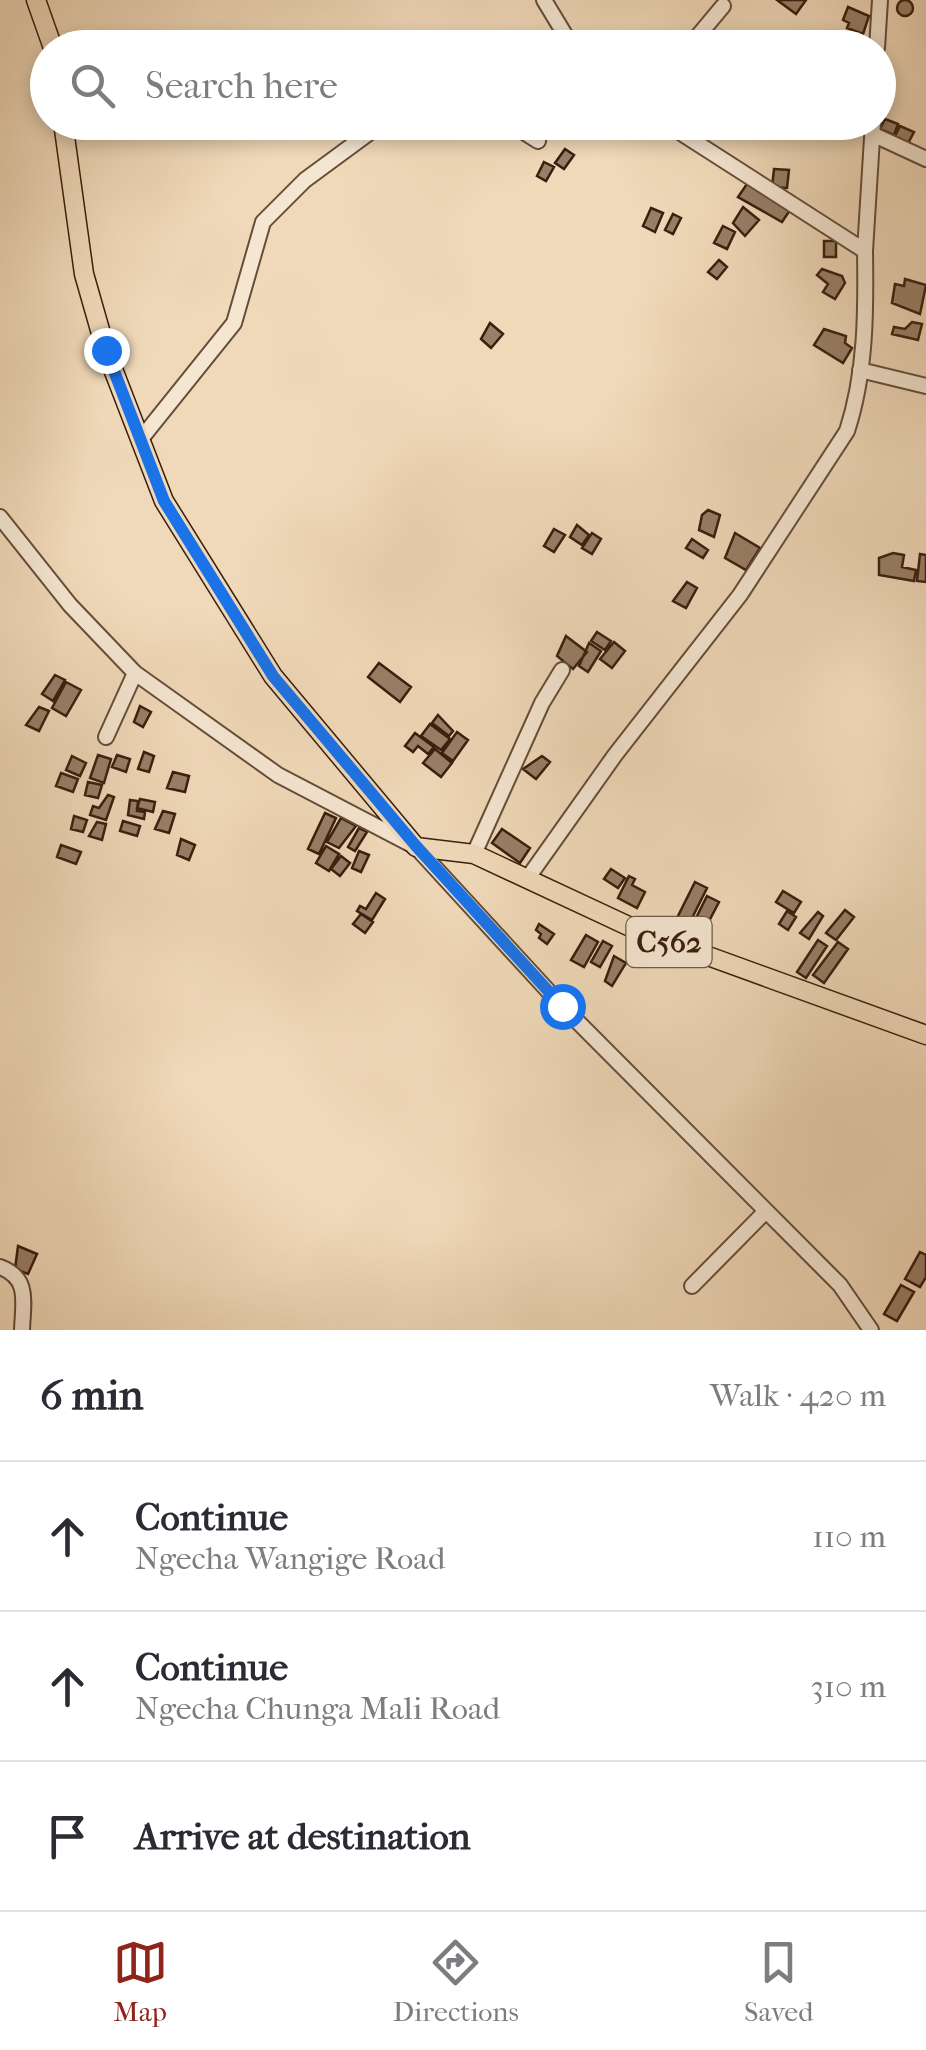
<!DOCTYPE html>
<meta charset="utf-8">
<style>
:root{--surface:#fff;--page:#f7f7f7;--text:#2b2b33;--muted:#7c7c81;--line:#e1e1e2;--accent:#8f2418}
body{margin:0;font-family:"IM FELL French Canon",serif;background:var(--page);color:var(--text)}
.stop{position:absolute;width:30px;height:30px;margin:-22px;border:8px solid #1a73e8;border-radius:50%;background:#fff}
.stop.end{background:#1a73e8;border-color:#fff;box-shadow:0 2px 10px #0008}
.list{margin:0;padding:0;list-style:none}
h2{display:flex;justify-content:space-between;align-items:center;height:130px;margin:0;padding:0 40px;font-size:42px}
h2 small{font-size:32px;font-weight:400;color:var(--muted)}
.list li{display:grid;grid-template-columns:65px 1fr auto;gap:30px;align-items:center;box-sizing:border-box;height:150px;padding:0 40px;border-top:2px solid var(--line)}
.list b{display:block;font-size:38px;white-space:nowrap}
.list p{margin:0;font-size:32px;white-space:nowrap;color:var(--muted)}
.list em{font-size:32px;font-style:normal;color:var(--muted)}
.icon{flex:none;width:55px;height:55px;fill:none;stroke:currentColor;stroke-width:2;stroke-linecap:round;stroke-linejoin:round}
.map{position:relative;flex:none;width:926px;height:1330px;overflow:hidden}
.search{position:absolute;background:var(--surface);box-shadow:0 5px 15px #0003;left:30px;right:30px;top:30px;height:110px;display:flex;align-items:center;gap:25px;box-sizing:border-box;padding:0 35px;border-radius:55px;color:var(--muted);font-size:38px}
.sheet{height:580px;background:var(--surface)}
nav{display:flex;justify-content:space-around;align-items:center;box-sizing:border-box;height:140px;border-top:2px solid var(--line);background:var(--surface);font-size:28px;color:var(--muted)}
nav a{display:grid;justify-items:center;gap:5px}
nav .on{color:var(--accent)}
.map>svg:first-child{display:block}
.building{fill:#987f67;stroke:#381e0e;stroke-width:2.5}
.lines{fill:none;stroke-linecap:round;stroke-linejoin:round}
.minor-casing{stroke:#664d39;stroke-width:18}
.major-casing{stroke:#381e0e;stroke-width:21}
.minor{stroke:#f5e6d2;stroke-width:14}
.major{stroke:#f0d9b9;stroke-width:18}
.route{stroke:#1a73e8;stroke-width:12}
.labels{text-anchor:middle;stroke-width:8;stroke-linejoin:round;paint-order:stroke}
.shield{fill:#f5e6d2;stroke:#715a49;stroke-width:2.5}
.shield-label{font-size:30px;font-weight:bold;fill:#381e0e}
</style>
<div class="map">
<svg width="926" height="1330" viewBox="0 0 926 1330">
<rect width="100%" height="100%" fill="#f0d9b9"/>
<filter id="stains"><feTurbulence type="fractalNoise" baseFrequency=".002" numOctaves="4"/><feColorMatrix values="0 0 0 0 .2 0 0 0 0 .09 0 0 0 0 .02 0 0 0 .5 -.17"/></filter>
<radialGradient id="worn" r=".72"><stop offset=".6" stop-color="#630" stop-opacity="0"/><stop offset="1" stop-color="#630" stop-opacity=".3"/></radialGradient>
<path class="building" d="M897 8a8 8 0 1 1 16 0a8 8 0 1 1-16 0Z
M 777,0 L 806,0 L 796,14 Z
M 848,7 L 869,16 L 863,34 L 847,28 L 849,23 L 843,20 Z
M 885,119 L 898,124 L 894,135 L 880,129 Z
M 900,126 L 914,132 L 906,147 L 893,140 Z
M 565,149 L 574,155 L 564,169 L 555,163 Z
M 544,162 L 554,167 L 546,181 L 537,176 Z
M 774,169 L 789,170 L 787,188 L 772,187 Z
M 749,181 L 790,210 L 782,222 L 738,197 Z
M 743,207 L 759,220 L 745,236 L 733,223 Z
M 651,208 L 663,213 L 655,232 L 643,226 Z
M 673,214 L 681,218 L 673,234 L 665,230 Z
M 723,226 L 735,232 L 727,249 L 714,243 Z
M 824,241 L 836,241 L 836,257 L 824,257 Z
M 719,260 L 727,267 L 717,279 L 708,272 Z
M 822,269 L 842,276 L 845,283 L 835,299 L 823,292 L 828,284 L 817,275 Z
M 905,279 L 926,285 L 920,314 L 892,303 L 895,284 L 904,286 Z
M 912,322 L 922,324 L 918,340 L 892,334 L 894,327 L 905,329 Z
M 490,323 L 503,334 L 491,348 L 481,339 Z
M 824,329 L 846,336 L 845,343 L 852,348 L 843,363 L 814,345 Z
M 708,510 L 720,515 L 714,537 L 699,530 L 702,515 Z
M 577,525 L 589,535 L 582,545 L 570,537 Z
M 554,529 L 565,535 L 554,552 L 544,546 Z
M 592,533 L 601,539 L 592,554 L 582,548 Z
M 735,533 L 760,548 L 746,570 L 725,558 Z
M 692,539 L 708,550 L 703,558 L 686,548 Z
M 893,553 L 904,555 L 902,567 L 916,570 L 914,581 L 879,575 L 879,558 Z
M 920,554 L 926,555 L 926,582 L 917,581 Z
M 687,582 L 697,588 L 686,608 L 673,601 Z
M 597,632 L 611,641 L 605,650 L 591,641 Z
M 566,636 L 587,652 L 573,669 L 557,656 Z
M 614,642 L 625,651 L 612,668 L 600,659 Z
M 589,643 L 601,651 L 588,672 L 579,666 Z
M 379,663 L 411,687 L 400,702 L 368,677 Z
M 55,675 L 65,680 L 53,701 L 42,694 Z
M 66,682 L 81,690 L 66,716 L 52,708 Z
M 140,706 L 151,712 L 143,727 L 134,722 Z
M 39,707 L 49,711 L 39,731 L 26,725 Z
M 438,715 L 453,731 L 449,736 L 432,723 Z
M 430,724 L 450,739 L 441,750 L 421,736 Z
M 457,732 L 468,740 L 453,761 L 442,753 Z
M 415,733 L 434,747 L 428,754 L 418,746 L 413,752 L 405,746 Z
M 435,749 L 452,763 L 441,777 L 423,763 Z
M 144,752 L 154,756 L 149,772 L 138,769 Z
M 98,755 L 111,759 L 104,783 L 90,778 Z
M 117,755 L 130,759 L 126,772 L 112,767 Z
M 72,756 L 86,763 L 80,776 L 66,770 Z
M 542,756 L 550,762 L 536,779 L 523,769 Z
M 173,772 L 189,776 L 185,792 L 167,788 Z
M 61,773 L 78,779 L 73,792 L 56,786 Z
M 88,782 L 102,785 L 98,798 L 85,795 Z
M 108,795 L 114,797 L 106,820 L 90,815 L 93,806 L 99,808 Z
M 140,799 L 155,802 L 153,812 L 137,808 Z
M 130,800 L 138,801 L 137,811 L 145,812 L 144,819 L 128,815 Z
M 163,811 L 175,814 L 169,833 L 155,829 Z
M 325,813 L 336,818 L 319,854 L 308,849 Z
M 74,816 L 87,820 L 83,832 L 71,829 Z
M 341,818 L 356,826 L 339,848 L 327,842 Z
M 123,821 L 140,826 L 137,836 L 120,831 Z
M 97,822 L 106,824 L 102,840 L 89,836 Z
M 359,828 L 367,832 L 355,851 L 348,847 Z
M 502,829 L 530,848 L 520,863 L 492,843 Z
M 181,839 L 195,845 L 189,860 L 177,855 Z
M 61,845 L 81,852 L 76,864 L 57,857 Z
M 326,846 L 339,854 L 329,871 L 316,863 Z
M 359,851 L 369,855 L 361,872 L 352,868 Z
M 341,856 L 350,863 L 340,876 L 331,869 Z
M 611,869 L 625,878 L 618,888 L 604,879 Z
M 629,876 L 635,879 L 632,885 L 645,892 L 637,908 L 618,898 Z
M 695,882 L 707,888 L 683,936 L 671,930 Z
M 783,891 L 801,902 L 794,913 L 776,902 Z
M 376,893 L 385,899 L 372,920 L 357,911 L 360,906 L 366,909 Z
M 707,896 L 719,902 L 697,944 L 686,938 Z
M 845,910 L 854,917 L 836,940 L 826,933 Z
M 787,911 L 796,917 L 788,930 L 779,924 Z
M 818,912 L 823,916 L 809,939 L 800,933 Z
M 361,914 L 373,922 L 365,933 L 353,924 Z
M 539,924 L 554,934 L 547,944 L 539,938 L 541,934 L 536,930 Z
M 586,935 L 598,942 L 584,967 L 571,960 Z
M 818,940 L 827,946 L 806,978 L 797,972 Z
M 603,941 L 612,946 L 600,967 L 591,962 Z
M 838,942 L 848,949 L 824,983 L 813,975 Z
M 614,956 L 626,963 L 612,986 L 605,981 Z
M 18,1246 L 37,1254 L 28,1274 L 15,1269 Z
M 920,1252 L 926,1255 L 926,1277 L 920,1287 L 905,1279 Z
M 901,1285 L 914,1292 L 897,1321 L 884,1314 Z"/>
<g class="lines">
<defs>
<path id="minor" d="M 544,0 L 573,48
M 688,48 L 723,6
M 877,48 L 880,0
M 508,122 L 538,141
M 872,134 L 926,159
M 865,251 L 873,122
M 860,370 L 926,386
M 140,440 L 234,323 L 263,222 L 305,180 L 373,130
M 0,517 L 70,605 L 135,673 L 278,775 L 416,847 L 562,1006 L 840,1285 L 871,1330
M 106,737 L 135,673
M 474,854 L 542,703 L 562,670
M 527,879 L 615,755 L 740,595 L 847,431 C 866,373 866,311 865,251 L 664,122
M 0,1267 C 30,1278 23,1302 22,1330
M 692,1286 L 766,1211"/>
<path id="major" d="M 36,0 L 53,48
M 63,122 L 84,274 L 106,351 L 164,501 L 273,676 L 416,847 L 474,854 L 639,931 L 926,1035"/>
</defs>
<use href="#minor" class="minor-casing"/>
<use href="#major" class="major-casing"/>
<use href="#minor" class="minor"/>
<use href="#major" class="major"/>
</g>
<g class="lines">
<path class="route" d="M 106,350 L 164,501 L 273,676 L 416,846 L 562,1006"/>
</g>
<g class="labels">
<rect class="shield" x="626.5" y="917" width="85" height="50" rx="8"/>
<g class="shield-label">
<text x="669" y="952">C562</text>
</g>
</g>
<rect width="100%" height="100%" filter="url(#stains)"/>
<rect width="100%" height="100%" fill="url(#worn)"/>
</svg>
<div class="stop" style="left:562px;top:1006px"></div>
<div class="stop end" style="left:106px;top:350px"></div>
<div class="search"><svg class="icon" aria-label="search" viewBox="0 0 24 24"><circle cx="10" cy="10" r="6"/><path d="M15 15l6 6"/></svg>Search here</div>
</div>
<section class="sheet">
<h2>6 min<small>Walk · 420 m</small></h2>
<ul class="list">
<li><svg class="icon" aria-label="ahead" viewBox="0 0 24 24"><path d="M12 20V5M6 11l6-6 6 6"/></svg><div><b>Continue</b><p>Ngecha Wangige Road</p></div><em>110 m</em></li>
<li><svg class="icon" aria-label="ahead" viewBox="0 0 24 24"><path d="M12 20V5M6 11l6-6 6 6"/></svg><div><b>Continue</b><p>Ngecha Chunga Mali Road</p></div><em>310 m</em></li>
<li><svg class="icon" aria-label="arrive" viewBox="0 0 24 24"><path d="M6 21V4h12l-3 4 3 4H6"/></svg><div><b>Arrive at destination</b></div></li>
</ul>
</section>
<nav>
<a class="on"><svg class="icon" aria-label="map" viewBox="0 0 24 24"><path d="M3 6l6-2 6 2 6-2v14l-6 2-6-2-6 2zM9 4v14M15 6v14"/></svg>Map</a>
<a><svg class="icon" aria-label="directions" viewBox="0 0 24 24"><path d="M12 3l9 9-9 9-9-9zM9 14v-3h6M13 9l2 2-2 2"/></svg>Directions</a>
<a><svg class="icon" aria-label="saved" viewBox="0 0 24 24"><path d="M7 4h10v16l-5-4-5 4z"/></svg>Saved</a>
</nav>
